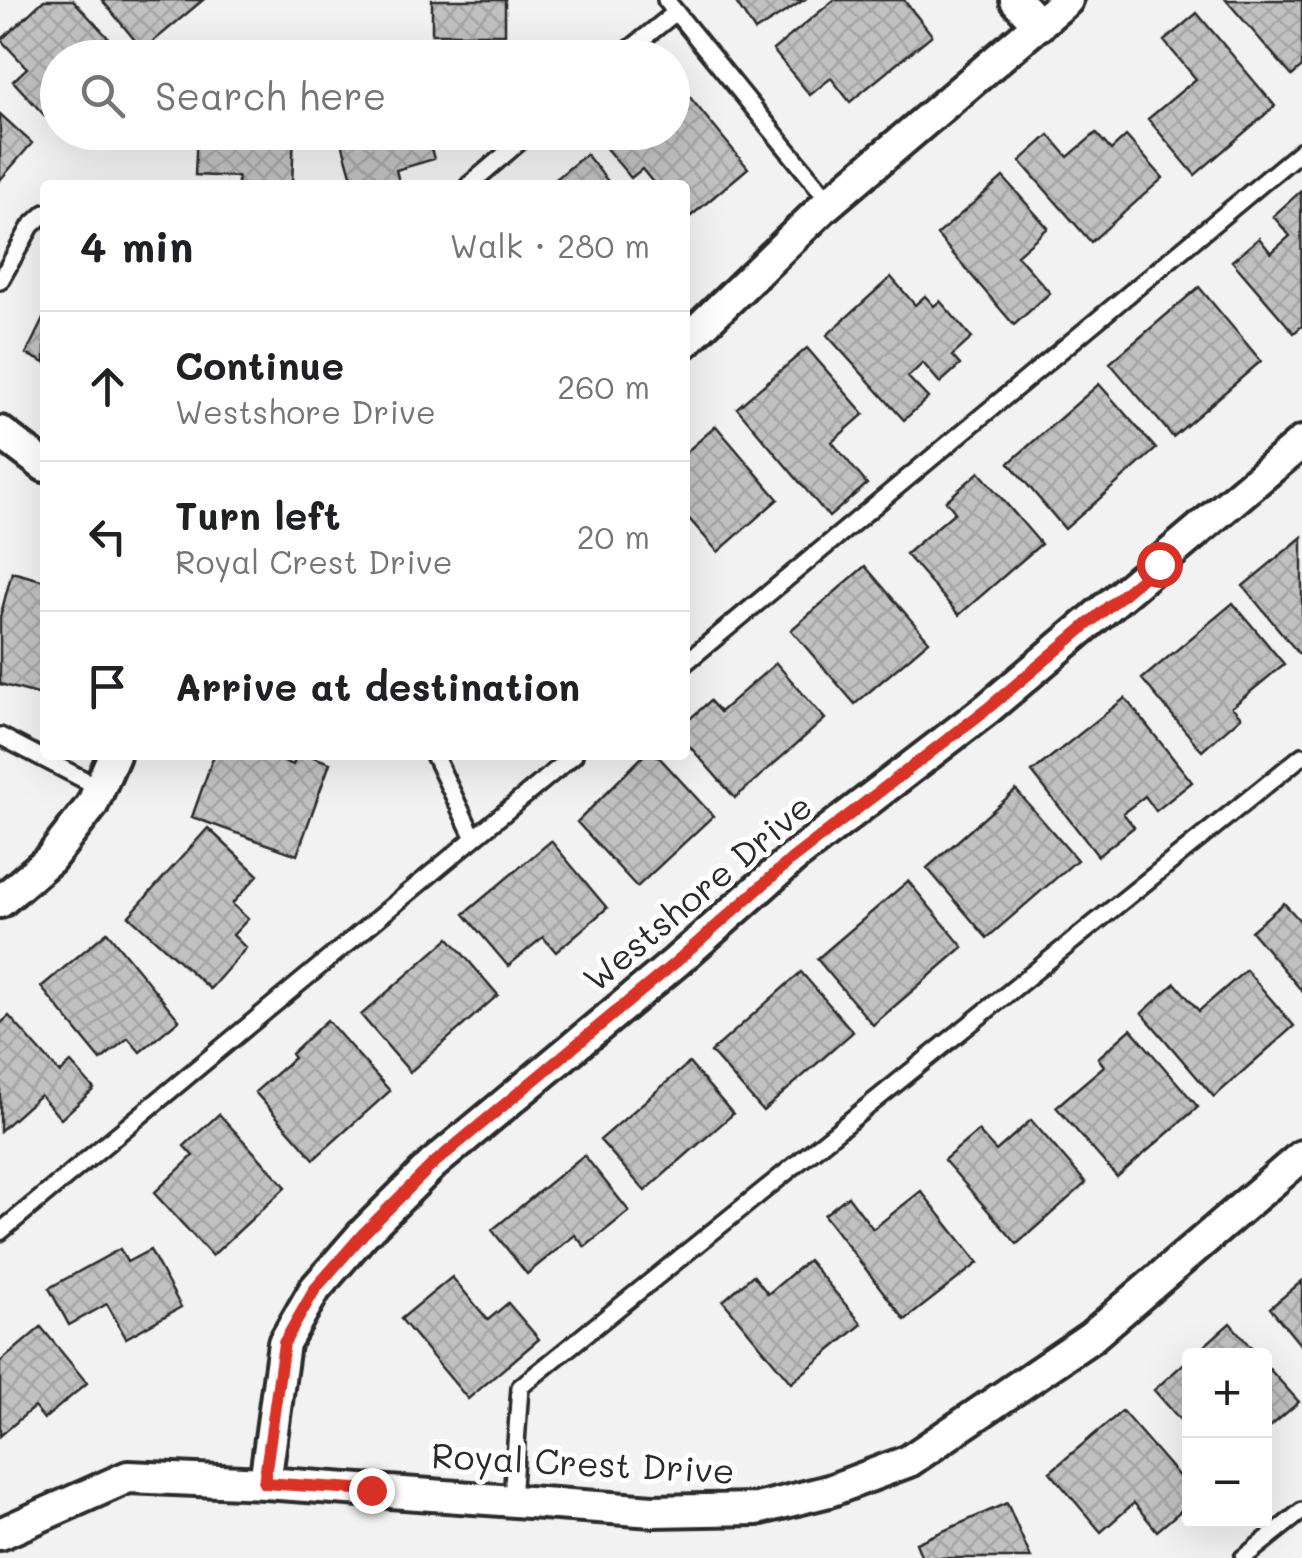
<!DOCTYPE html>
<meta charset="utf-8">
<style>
:root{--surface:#fff;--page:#f6f6f6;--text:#202124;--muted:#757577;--line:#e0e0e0}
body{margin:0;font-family:Mali,sans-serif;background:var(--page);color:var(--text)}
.controls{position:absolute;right:30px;bottom:30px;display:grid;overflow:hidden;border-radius:10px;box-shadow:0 10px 40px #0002}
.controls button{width:90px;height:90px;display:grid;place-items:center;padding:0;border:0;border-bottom:2px solid var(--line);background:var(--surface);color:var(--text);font:50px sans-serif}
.stop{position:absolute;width:30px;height:30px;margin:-22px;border:8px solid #d93025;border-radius:50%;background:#fff}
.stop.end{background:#d93025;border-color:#fff;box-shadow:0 2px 10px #0008}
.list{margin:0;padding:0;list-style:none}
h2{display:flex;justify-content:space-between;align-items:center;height:130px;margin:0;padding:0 40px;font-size:42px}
h2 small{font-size:32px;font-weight:400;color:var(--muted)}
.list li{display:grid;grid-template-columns:65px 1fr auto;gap:30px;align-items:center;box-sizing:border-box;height:150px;padding:0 40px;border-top:2px solid var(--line)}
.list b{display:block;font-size:38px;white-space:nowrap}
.list p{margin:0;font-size:32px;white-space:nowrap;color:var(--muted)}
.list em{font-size:32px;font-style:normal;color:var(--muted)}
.icon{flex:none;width:55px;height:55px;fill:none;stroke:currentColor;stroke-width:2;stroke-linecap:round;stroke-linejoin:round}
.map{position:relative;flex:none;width:1302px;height:1558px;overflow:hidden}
.search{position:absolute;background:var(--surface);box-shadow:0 10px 40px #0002;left:40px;top:40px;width:650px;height:110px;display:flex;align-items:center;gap:25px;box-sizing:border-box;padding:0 35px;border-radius:55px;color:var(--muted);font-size:38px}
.panel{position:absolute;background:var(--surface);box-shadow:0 10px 40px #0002;left:40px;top:180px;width:650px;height:580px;border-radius:10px}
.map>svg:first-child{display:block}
.building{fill:url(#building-cross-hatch);stroke:#2b2b2b;stroke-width:2.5}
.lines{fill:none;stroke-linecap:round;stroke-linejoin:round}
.service-casing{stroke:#2b2b2b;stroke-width:22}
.minor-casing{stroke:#2b2b2b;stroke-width:38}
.service{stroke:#fff;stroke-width:15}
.minor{stroke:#fff;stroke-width:30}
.route{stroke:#d93025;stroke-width:12}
.labels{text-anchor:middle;stroke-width:10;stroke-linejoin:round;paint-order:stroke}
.street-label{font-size:35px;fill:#2b2b2b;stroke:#fff}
</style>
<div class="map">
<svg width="1302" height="1558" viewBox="0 0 1302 1558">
<defs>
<pattern id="building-cross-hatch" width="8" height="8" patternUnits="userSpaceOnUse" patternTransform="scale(2.5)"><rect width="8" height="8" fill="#c1c1c1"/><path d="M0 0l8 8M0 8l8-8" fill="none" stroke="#a6a6a6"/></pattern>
</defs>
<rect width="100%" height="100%" fill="#f2f2f2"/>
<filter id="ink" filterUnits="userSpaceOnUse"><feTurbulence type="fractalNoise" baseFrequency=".01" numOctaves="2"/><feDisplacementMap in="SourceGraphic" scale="20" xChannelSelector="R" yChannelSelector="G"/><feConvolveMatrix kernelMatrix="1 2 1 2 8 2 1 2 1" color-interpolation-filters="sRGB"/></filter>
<g filter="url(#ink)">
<path class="building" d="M 44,0 L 73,0 L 127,58 L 58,58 L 58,130 L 13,81 L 27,68 L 1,40 Z
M 102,0 L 203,0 L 143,50 Z
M 432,0 L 505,0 L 505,34 L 432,34 Z
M 744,0 L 804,0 L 755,31 L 737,4 Z
M 834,0 L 904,0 L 932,35 L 850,102 L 831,78 L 810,95 L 773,50 Z
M 1226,0 L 1302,0 L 1302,67 L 1292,76 Z
M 1197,13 L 1275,106 L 1195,175 L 1148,119 L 1196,79 L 1164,41 Z
M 679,84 L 748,168 L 685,221 L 685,185 L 655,185 L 642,169 L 631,178 L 604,146 L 620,132 L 672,132 L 672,89 Z
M 0,114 L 32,143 L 0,180 Z
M 197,132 L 294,132 L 292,185 L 238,185 L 238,177 L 195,175 Z
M 339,132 L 426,132 L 434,159 L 396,170 L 400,185 L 354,185 Z
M 1096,133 L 1111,150 L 1126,136 L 1163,178 L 1091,242 L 1020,161 L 1049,135 L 1068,157 Z
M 586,154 L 611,185 L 550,185 L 550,184 Z
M 1003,177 L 1048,228 L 1017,255 L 1050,293 L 1014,325 L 937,235 Z
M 1301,191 L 1302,326 L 1294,333 L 1232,261 L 1259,238 L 1271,253 L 1290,236 L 1273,216 Z
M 891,277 L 915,305 L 925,296 L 934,306 L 940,301 L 972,338 L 952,356 L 960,365 L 940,383 L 923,363 L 908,377 L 928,398 L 904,420 L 827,335 Z
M 1199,287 L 1261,361 L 1173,437 L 1110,363 Z
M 45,315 L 45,363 L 26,354 Z
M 807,348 L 864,414 L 832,442 L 867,484 L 829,517 L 737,408 Z
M 1099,384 L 1156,449 L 1065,529 L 1009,463 Z
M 716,426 L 778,499 L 718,552 L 685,514 L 685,453 Z
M 979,472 L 1041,544 L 959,615 L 906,554 L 955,512 L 946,501 Z
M 1302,537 L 1302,651 L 1299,654 L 1243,586 Z
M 865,566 L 929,641 L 855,704 L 791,630 Z
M 12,572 L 45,581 L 45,696 L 0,684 L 0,617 Z
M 1233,603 L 1284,664 L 1232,707 L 1241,717 L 1202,751 L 1142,679 Z
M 776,663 L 825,719 L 735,798 L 685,741 L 685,723 L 710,701 L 720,712 Z
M 1125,698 L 1192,782 L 1156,811 L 1145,796 L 1123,813 L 1134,827 L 1098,856 L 1032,772 Z
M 214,755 L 266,755 L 293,765 L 297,755 L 308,755 L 330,763 L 297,855 L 192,817 Z
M 644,755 L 657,755 L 713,816 L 637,887 L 577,822 Z
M 1016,790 L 1077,860 L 987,938 L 927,868 Z
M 208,828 L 258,875 L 232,904 L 248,919 L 233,935 L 246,948 L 210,989 L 129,916 Z
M 551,841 L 607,908 L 556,952 L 543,937 L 508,966 L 464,914 Z
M 908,881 L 963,947 L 873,1025 L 817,959 Z
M 1284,903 L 1301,922 L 1302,921 L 1302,991 L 1251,931 Z
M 107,932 L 179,1020 L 140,1052 L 128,1038 L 101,1060 L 41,987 Z
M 449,938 L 498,995 L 410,1072 L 361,1015 Z
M 1246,970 L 1294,1026 L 1214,1097 L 1142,1013 L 1175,983 L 1199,1011 Z
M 801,972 L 853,1032 L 763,1111 L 711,1052 Z
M 9,1016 L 60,1073 L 71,1063 L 94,1089 L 61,1119 L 40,1095 L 0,1131 L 0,1024 Z
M 327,1020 L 390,1091 L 314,1159 L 255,1092 L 294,1058 L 291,1054 Z
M 1131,1029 L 1198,1107 L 1117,1177 L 1056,1107 L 1104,1066 L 1098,1058 Z
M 689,1063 L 733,1114 L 645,1191 L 600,1140 Z
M 219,1114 L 286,1187 L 212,1256 L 154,1193 L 193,1156 L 184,1146 Z
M 1031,1120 L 1086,1183 L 1017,1244 L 944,1160 L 978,1131 L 996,1151 Z
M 584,1155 L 629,1211 L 585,1247 L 575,1235 L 527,1274 L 492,1230 Z
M 921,1191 L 978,1263 L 905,1320 L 824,1215 L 848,1196 L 873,1229 Z
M 120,1249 L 127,1262 L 150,1250 L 181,1307 L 126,1338 L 107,1304 L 69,1325 L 49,1288 Z
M 808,1260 L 862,1324 L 791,1383 L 723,1301 L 753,1275 L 768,1294 Z
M 452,1277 L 488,1320 L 508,1303 L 539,1339 L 468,1399 L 401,1319 Z
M 1302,1281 L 1302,1347 L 1270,1308 Z
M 1230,1323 L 1258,1356 L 1193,1356 Z
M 41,1327 L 87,1383 L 44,1419 L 34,1407 L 0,1436 L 0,1362 Z
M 1190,1358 L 1190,1431 L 1154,1390 Z
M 1264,1363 L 1299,1402 L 1264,1432 Z
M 1122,1411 L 1190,1489 L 1190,1503 L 1157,1531 L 1134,1503 L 1101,1532 L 1050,1472 Z
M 1007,1503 L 1031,1558 L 922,1558 L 916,1543 Z"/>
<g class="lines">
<defs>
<path id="service" d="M 666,0 L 830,202
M 619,58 L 676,12
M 469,185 L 531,132
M 0,281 L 31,226 L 45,213
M 685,663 L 1302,150
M 0,736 L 100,788
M 434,755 L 474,838
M 0,1232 L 574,755
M 512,1500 L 520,1387 L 1302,756
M 1243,1558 L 1302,1511"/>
<path id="minor" d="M 1016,0 L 1039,25
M 685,342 L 824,207 L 1067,0
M 0,432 L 45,466
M 0,902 L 50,859 L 92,805 L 114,755
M 265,1483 L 284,1343 L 315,1289 L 363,1234 L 433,1164 L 676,962 L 793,858 L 987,709 L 1302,442
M 0,1534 L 128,1477 L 265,1483 L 653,1511 L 757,1509 L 829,1491 L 909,1461 L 1091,1337 L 1302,1156"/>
</defs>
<use href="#service" class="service-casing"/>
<use href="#minor" class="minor-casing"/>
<use href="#service" class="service"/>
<use href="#minor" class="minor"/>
</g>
</g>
<g class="lines" filter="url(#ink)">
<path class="route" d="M 371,1490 L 264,1483 L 284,1343 L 315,1289 L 363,1234 L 433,1164 L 676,962 L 793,858 L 987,709 L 1159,564"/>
</g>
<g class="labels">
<g class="street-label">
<text transform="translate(698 893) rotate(-40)" y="12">Westshore Drive</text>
<text transform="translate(583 1464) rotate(3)" y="12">Royal Crest Drive</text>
</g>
</g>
</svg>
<div class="controls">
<button>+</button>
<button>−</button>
</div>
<div class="stop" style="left:1159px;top:564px"></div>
<div class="stop end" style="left:371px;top:1490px"></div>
<div class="search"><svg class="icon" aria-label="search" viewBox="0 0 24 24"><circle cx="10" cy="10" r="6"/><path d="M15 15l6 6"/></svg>Search here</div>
<section class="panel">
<h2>4 min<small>Walk · 280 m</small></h2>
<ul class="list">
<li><svg class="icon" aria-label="ahead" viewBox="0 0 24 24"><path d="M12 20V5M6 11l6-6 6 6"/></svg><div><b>Continue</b><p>Westshore Drive</p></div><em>260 m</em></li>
<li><svg class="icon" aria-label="left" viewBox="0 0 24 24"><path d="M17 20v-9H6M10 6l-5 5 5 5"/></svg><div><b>Turn left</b><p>Royal Crest Drive</p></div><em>20 m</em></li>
<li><svg class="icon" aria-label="arrive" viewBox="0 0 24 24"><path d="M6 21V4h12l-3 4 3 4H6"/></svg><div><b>Arrive at destination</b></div></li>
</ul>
</section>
</div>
